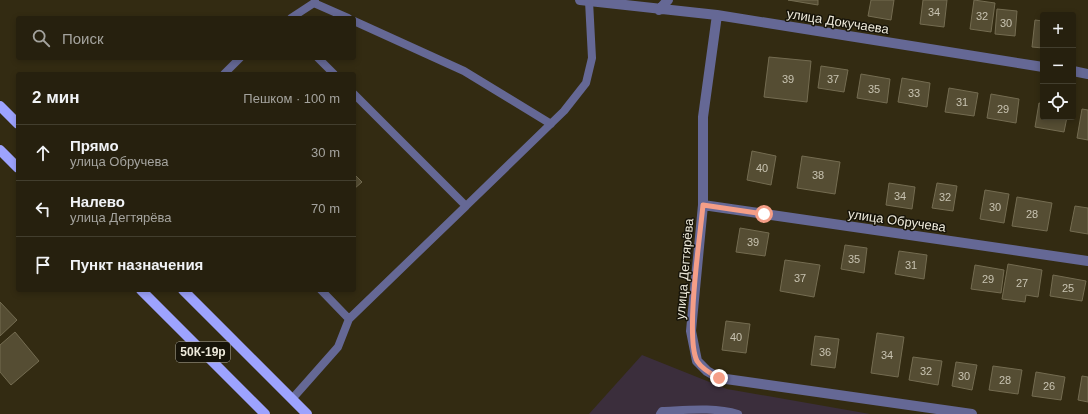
<!DOCTYPE html>
<html lang="ru">
<meta charset="utf-8">
<style>
:root{--surface:#26200e;--page:#322d1c;--text:#f1f3f6;--muted:#a4a39e;--line:#423e2e}
body{margin:0;font-family:Arial,sans-serif;background:var(--page);color:var(--text)}
.controls{position:absolute;right:12px;top:12px;display:grid;overflow:hidden;border-radius:4px;box-shadow:0 2px 6px #0003}
.controls button{width:36px;height:36px;display:grid;place-items:center;padding:0;border:0;border-bottom:1px solid var(--line);background:var(--surface);color:var(--text);font:20px sans-serif}
.stop{position:absolute;width:12px;height:12px;margin:-9px;border:3px solid #f49e87;border-radius:50%;background:#fff}
.stop.end{background:#f49e87;border-color:#fff;box-shadow:0 1px 4px #0008}
.list{margin:0;padding:0;list-style:none}
h2{display:flex;justify-content:space-between;align-items:center;height:52px;margin:0;padding:0 16px;font-size:17px}
h2 small{font-size:13px;font-weight:400;color:var(--muted)}
.list li{display:grid;grid-template-columns:26px 1fr auto;gap:12px;align-items:center;box-sizing:border-box;height:56px;padding:0 16px;border-top:1px solid var(--line)}
.list b{display:block;font-size:15px;white-space:nowrap}
.list p{margin:0;font-size:13px;white-space:nowrap;color:var(--muted)}
.list em{font-size:13px;font-style:normal;color:var(--muted)}
.icon{flex:none;width:22px;height:22px;fill:none;stroke:currentColor;stroke-width:2;stroke-linecap:round;stroke-linejoin:round}
.map{position:relative;flex:none;width:1088px;height:414px;overflow:hidden}
.search{position:absolute;background:var(--surface);box-shadow:0 2px 6px #0003;left:16px;top:16px;width:340px;height:44px;display:flex;align-items:center;gap:10px;box-sizing:border-box;padding:0 14px;border-radius:4px;color:var(--muted);font-size:15px}
.panel{position:absolute;background:var(--surface);box-shadow:0 2px 6px #0003;left:16px;top:72px;width:340px;height:220px;border-radius:4px}
.map>svg:first-child{display:block}
.commercial{fill:#3b2e3c}
.building{fill:#554d33;stroke:#746c51}
.lines{fill:none;stroke-linecap:round;stroke-linejoin:round}
.service{stroke:#656895;stroke-width:8}
.minor{stroke:#656895;stroke-width:10}
.primary{stroke:#9da3fe;stroke-width:10}
.route{stroke:#f49e87;stroke-width:5}
.labels{text-anchor:middle;stroke-width:3;stroke-linejoin:round;paint-order:stroke}
.number-label{font-size:11px;fill:#c8c3b1}
.shield{fill:#171409;stroke:#aeaa9c;stroke-width:1}
.shield-label{font-size:12px;font-weight:bold;fill:#eeeadb}
.street-label{font-size:13px;fill:#eeeadb;stroke:#171409}
</style>
<div class="map">
<svg width="1088" height="414" viewBox="0 0 1088 414">
<rect width="100%" height="100%" fill="#332b12"/>
<path class="commercial" d="M 642,355 L 727,389 L 870,414 L 589,414 Z"/>
<path class="building" d="M 788,0 L 818,0 L 818,5 Z
M 871,0 L 894,0 L 891,20 L 868,16 Z
M 923,0 L 947,0 L 944,27 L 920,24 Z
M 974,0 L 995,3 L 991,32 L 970,29 Z
M 997,9 L 1017,11 L 1015,36 L 995,34 Z
M 1035,20 L 1043,21 L 1043,48 L 1032,47 Z
M 769,57 L 811,61 L 807,102 L 764,97 Z
M 821,66 L 848,70 L 844,92 L 818,88 Z
M 861,74 L 890,79 L 887,103 L 857,98 Z
M 902,78 L 930,83 L 927,107 L 898,102 Z
M 949,88 L 978,93 L 974,116 L 945,112 Z
M 991,94 L 1019,99 L 1016,123 L 987,118 Z
M 1039,103 L 1043,104 L 1043,117 L 1067,117 L 1064,132 L 1035,127 Z
M 1082,109 L 1088,110 L 1088,140 L 1077,138 Z
M 752,151 L 776,156 L 771,185 L 747,180 Z
M 802,156 L 840,162 L 835,194 L 797,188 Z
M 354,174 L 362,182 L 354,189 Z
M 889,183 L 915,187 L 912,209 L 886,205 Z
M 937,183 L 957,186 L 953,211 L 932,208 Z
M 985,190 L 1009,194 L 1004,223 L 980,219 Z
M 1017,197 L 1052,203 L 1047,231 L 1012,226 Z
M 1075,206 L 1088,208 L 1088,234 L 1070,231 Z
M 740,228 L 769,233 L 765,256 L 736,252 Z
M 845,245 L 867,248 L 864,273 L 841,269 Z
M 899,251 L 927,255 L 924,279 L 895,274 Z
M 785,260 L 820,265 L 814,297 L 780,291 Z
M 1008,264 L 1042,270 L 1038,297 L 1026,295 L 1025,302 L 1002,299 Z
M 975,265 L 1004,270 L 1001,293 L 971,289 Z
M 1053,275 L 1086,281 L 1082,301 L 1050,296 Z
M 0,302 L 17,320 L 0,336 Z
M 726,321 L 750,324 L 746,353 L 722,350 Z
M 15,332 L 39,361 L 11,385 L 0,372 L 0,345 Z
M 877,333 L 904,337 L 898,377 L 871,373 Z
M 815,336 L 839,339 L 835,368 L 811,365 Z
M 913,357 L 942,361 L 938,385 L 909,380 Z
M 956,362 L 977,365 L 972,390 L 952,386 Z
M 993,366 L 1022,370 L 1018,394 L 989,390 Z
M 1036,372 L 1065,377 L 1061,400 L 1032,396 Z
M 1082,376 L 1088,377 L 1088,402 L 1078,400 Z"/>
<g class="lines">
<path class="service" d="M 314,3 L 348,18
M 291,18 L 314,3 L 315,0
M 354,21 L 464,71 L 551,124
M 318,58 L 334,74
M 224,74 L 240,58
M 466,206 L 564,111 L 586,83 L 592,58 L 589,1
M 321,290 L 349,319
M 292,399 L 338,347 L 349,319 L 466,206 L 354,94
M 660,414 L 662,411 C 687,410 715,407 738,414"/>
<path class="minor" d="M 580,0 L 717,15 L 1043,67
M 659,10 L 668,0
M 717,15 L 703,117 L 703,205 L 691,331 L 697,361 L 707,371 L 719,378 L 972,414
M 1073,71 L 1088,74
M 703,205 L 1088,261"/>
<path class="primary" d="M 0,106 L 18,124
M 0,150 L 18,168
M 141,290 L 265,414
M 183,290 L 307,414"/>
</g>
<g class="lines">
<path class="route" d="M 719,378 C 711,374 702,369 697,361 C 685,337 700,237 703,205 L 764,214"/>
</g>
<g class="labels">
<g class="number-label">
<text x="934" y="16">34</text>
<text x="982" y="20">32</text>
<text x="1006" y="27">30</text>
<text x="788" y="83">39</text>
<text x="833" y="83">37</text>
<text x="874" y="93">35</text>
<text x="914" y="97">33</text>
<text x="962" y="106">31</text>
<text x="1003" y="113">29</text>
<text x="762" y="172">40</text>
<text x="818" y="179">38</text>
<text x="900" y="200">34</text>
<text x="945" y="201">32</text>
<text x="995" y="211">30</text>
<text x="1032" y="218">28</text>
<text x="753" y="246">39</text>
<text x="854" y="263">35</text>
<text x="911" y="269">31</text>
<text x="800" y="282">37</text>
<text x="988" y="283">29</text>
<text x="1022" y="287">27</text>
<text x="1068" y="292">25</text>
<text x="736" y="341">40</text>
<text x="825" y="356">36</text>
<text x="887" y="359">34</text>
<text x="926" y="375">32</text>
<text x="964" y="380">30</text>
<text x="1005" y="384">28</text>
<text x="1049" y="390">26</text>
</g>
<rect class="shield" x="176" y="342" width="54" height="20" rx="3"/>
<g class="shield-label">
<text x="203" y="356">50К-19р</text>
</g>
<g class="street-label">
<text transform="translate(838 21) rotate(9)" y="5">улица Докучаева</text>
<text transform="translate(897 220) rotate(8)" y="5">улица Обручева</text>
<text transform="translate(684 269) rotate(-85)" y="5">улица Дегтярёва</text>
</g>
</g>
</svg>
<div class="controls">
<button>+</button>
<button>−</button>
<button><svg class="icon" aria-label="locate" viewBox="0 0 24 24"><circle cx="12" cy="12" r="6"/><path d="M12 2v4M12 18v4M2 12h4M18 12h4"/></svg></button>
</div>
<div class="stop" style="left:764px;top:214px"></div>
<div class="stop end" style="left:719px;top:378px"></div>
<div class="search"><svg class="icon" aria-label="search" viewBox="0 0 24 24"><circle cx="10" cy="10" r="6"/><path d="M15 15l6 6"/></svg>Поиск</div>
<section class="panel">
<h2>2 мин<small>Пешком · 100 m</small></h2>
<ul class="list">
<li><svg class="icon" aria-label="ahead" viewBox="0 0 24 24"><path d="M12 20V5M6 11l6-6 6 6"/></svg><div><b>Прямо</b><p>улица Обручева</p></div><em>30 m</em></li>
<li><svg class="icon" aria-label="left" viewBox="0 0 24 24"><path d="M17 20v-9H6M10 6l-5 5 5 5"/></svg><div><b>Налево</b><p>улица Дегтярёва</p></div><em>70 m</em></li>
<li><svg class="icon" aria-label="arrive" viewBox="0 0 24 24"><path d="M6 21V4h12l-3 4 3 4H6"/></svg><div><b>Пункт назначения</b></div></li>
</ul>
</section>
</div>
